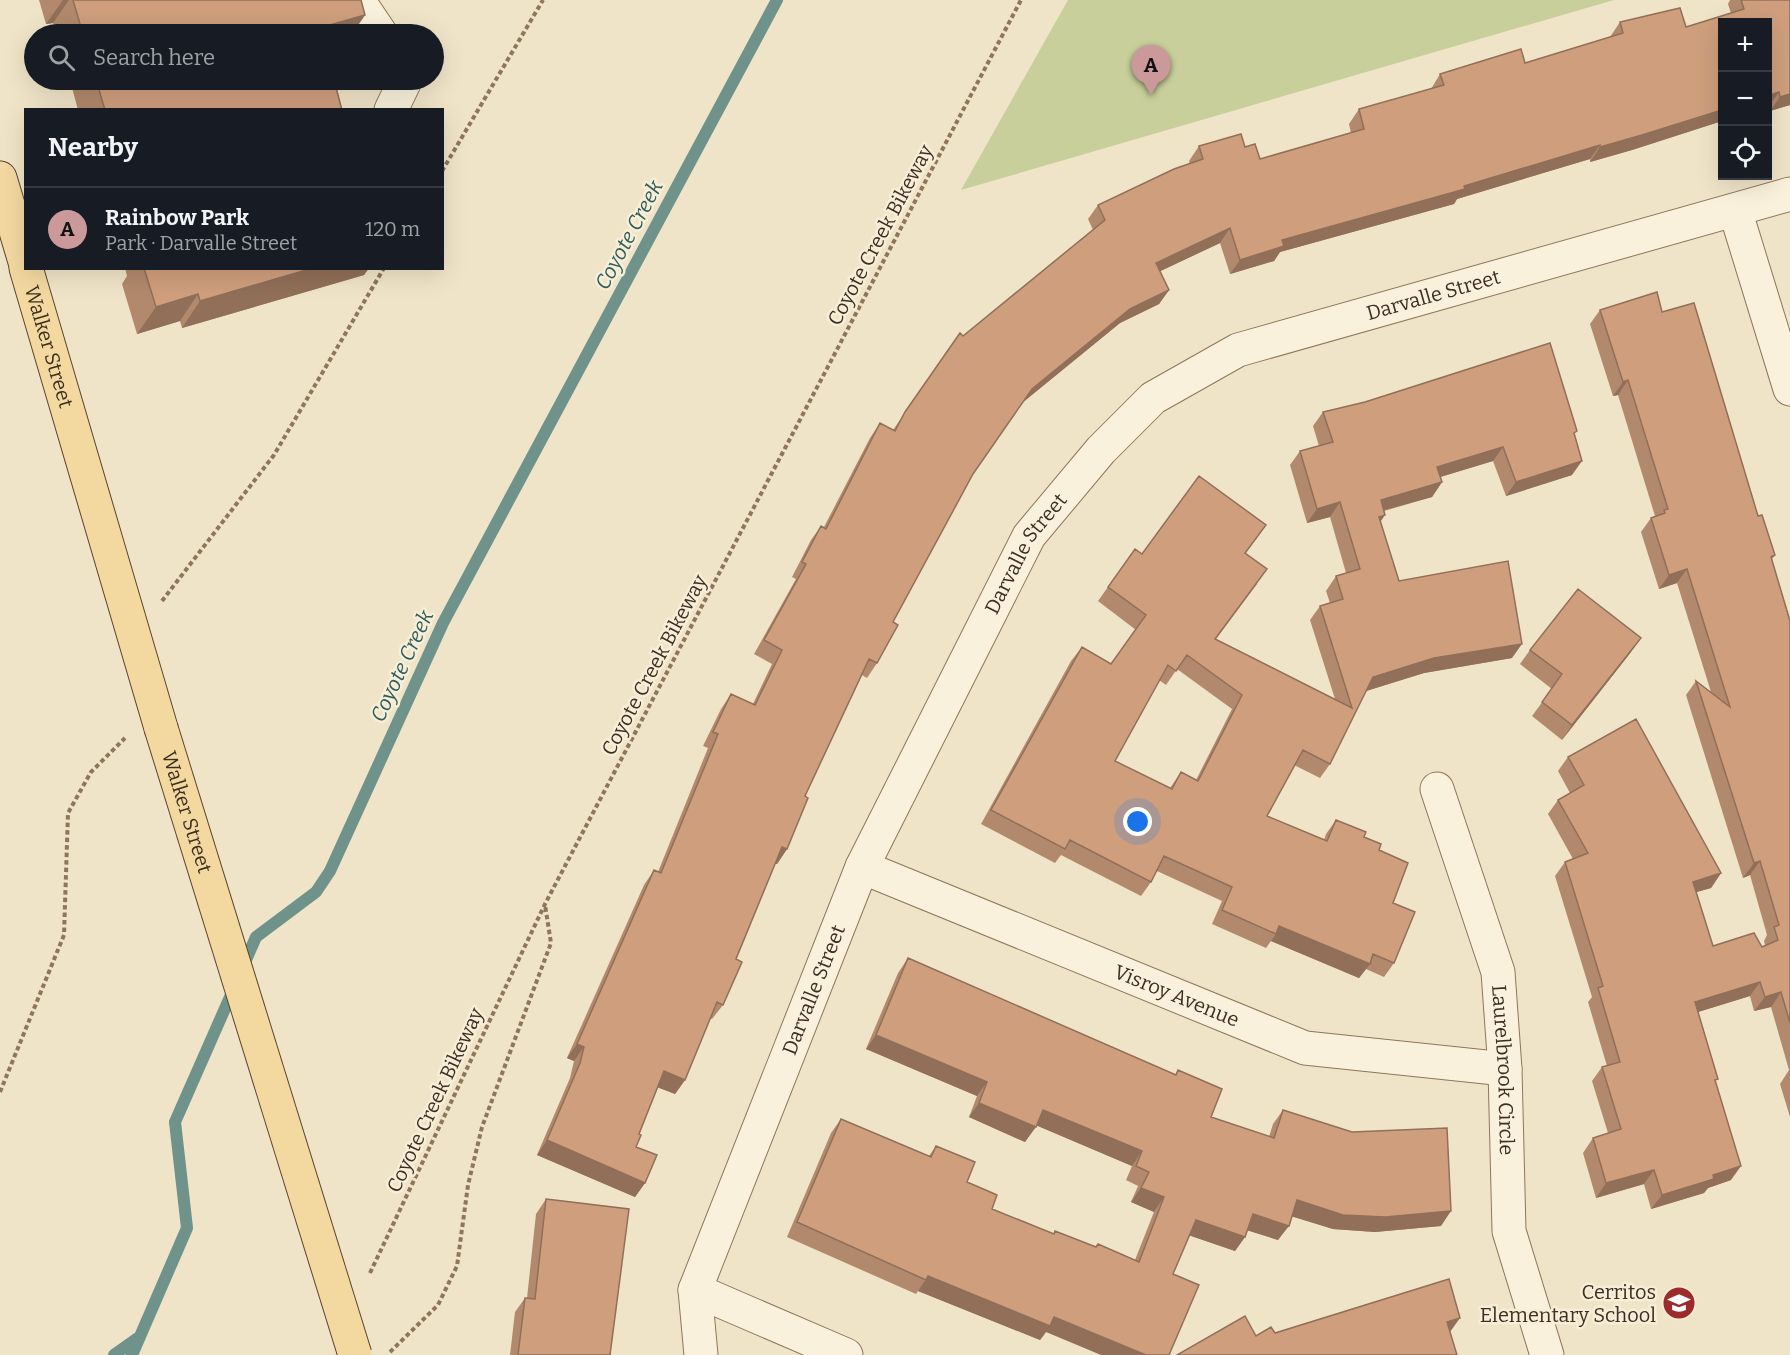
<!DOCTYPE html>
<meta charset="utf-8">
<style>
:root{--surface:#171b24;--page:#20242c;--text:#f1f3f6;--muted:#9ea1a6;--line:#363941;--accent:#cc999b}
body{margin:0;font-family:Bitter,serif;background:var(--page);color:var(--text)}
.controls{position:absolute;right:18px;top:18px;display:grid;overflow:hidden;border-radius:0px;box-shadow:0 6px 24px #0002}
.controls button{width:54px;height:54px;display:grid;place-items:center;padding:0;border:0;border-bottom:2px solid var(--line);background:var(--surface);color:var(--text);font:30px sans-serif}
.you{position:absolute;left:1138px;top:822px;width:21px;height:21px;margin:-15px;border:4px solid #fff;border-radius:50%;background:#1a73e8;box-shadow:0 0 0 9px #1a73e833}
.badge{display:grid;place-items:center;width:39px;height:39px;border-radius:50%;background:var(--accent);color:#111;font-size:20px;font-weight:700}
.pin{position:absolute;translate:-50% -50px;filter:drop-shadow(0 2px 3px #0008)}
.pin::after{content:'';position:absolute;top:32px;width:21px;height:18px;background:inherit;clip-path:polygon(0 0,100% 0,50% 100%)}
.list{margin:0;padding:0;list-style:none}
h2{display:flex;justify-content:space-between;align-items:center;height:78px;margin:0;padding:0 24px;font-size:26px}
h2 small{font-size:20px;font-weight:400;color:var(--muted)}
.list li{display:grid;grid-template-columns:39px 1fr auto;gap:18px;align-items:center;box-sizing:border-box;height:84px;padding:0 24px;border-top:2px solid var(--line)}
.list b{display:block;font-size:22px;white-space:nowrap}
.list p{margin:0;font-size:20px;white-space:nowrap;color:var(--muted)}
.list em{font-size:20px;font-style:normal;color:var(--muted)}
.icon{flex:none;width:33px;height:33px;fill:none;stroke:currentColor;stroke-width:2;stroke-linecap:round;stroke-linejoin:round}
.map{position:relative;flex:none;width:1790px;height:1355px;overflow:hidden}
.search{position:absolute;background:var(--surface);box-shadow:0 6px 24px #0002;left:24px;top:24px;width:420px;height:66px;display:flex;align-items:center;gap:15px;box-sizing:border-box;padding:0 21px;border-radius:33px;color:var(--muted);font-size:22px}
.panel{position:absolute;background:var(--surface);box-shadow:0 6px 24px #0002;left:24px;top:108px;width:420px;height:162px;border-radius:0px}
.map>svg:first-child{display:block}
.green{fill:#c9cf9b}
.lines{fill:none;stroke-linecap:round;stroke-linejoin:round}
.stream{stroke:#6f938a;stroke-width:12}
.minor-casing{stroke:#8d765c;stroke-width:35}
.major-casing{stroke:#5b4430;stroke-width:35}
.path{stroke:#8d765c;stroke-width:4;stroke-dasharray:4.5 3;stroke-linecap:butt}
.minor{stroke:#faf1dc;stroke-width:33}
.major{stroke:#f3d9a0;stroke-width:33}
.major-bridge-casing{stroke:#5b4430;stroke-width:35;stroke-linecap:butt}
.major-bridge{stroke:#f3d9a0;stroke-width:33}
.wall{fill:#b2896c;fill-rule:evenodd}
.shaded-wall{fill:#916f58}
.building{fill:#cf9f7d;stroke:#916f58;stroke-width:1.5;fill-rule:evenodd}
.labels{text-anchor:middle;stroke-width:5;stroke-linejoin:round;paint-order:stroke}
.street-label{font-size:20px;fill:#3d2e20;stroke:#f7eed8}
.poi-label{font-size:20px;fill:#3d2e20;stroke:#f7eed8;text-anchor:end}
.water-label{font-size:21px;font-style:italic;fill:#2f5d5a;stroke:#f7eed8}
</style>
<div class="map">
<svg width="1790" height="1355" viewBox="0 0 1790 1355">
<rect width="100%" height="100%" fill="#f0e4c8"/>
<path class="green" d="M 1068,0 L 1614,0 L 961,190 Z"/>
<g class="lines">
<path class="stream" d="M 242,969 L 256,937 L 316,892 L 330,871 L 443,623 L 777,0
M 114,1355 L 138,1338
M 132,1355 L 187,1228 L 175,1122 L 234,988"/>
<defs>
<g id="minor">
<path d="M 358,0 L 381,34"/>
<path d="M 391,110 L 404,83 L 403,80"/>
<path d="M 1735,210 L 1790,389"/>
<path id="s1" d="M 1437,789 L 1498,972 L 1505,1069 L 1509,1231 L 1547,1355"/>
<path id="s2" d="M 862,867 L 1305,1048 L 1505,1069"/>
<path d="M 695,1290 L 846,1355"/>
<path id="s3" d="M 701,1355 L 695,1290 L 862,867 L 1029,536 L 1101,450 L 1153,398 L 1238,350 L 1790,194"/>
</g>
<g id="major">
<path d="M 0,178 L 26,265"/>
<path id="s4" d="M 26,268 L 161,728"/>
</g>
</defs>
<use href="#minor" class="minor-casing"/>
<use href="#major" class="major-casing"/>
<path class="path" d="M 442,171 L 543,0
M 162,601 L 274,455 L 384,268
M 0,1092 L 64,935 L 68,813 L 91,772 L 125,738
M 370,1273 L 545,904 L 1021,0
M 390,1352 L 438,1305 L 457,1266 L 468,1185 L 482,1127 L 551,943 L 545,905"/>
<use href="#minor" class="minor"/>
<use href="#major" class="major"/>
<defs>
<g id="major-bridge">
<path id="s5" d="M 161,728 L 355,1355"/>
</g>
</defs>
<use href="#major-bridge" class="major-bridge-casing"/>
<use href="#major-bridge" class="major-bridge"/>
</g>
<path class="wall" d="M 39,0 L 361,0 L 365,15 L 352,34 L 56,34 L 53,23 L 46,24 Z
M 1730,0 L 1790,0 L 1790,105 L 1770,111 L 1768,107 L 1767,107 L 1767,22 L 1722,22 L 1722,121 L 1632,150 L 1590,162 L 1590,159 L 1457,199 L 1454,204 L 1280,252 L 1274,261 L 1230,274 L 1220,243 L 1160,271 L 1169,290 L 1159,304 L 1120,323 L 1022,403 L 973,474 L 893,622 L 877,663 L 867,678 L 862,675 L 805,796 L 787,849 L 777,864 L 775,863 L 736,959 L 723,1005 L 712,1019 L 710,1018 L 685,1080 L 675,1094 L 658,1087 L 639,1134 L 636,1147 L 645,1183 L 635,1197 L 537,1155 L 570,1078 L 574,1061 L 567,1058 L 644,885 L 654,870 L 658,872 L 708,748 L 703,746 L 721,709 L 731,694 L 753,704 L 772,664 L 754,654 L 796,579 L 792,577 L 811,540 L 821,526 L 824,527 L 870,438 L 880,423 L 893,430 L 960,333 L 963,336 L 1093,230 L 1088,219 L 1098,205 L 1190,164 L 1189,161 L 1199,146 L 1245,147 L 1260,159 L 1351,133 L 1349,124 L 1359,109 L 1431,89 L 1440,74 L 1525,63 L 1610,37 L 1620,22 L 1686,27 L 1731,13 L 1728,4 Z
M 70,80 L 334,80 L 342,110 L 78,110 Z
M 125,268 L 369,268 L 364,275 L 182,328 L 180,321 L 137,334 L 122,284 L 127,276 Z
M 1600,310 L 1662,312 L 1758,516 L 1775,555 L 1772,559 L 1790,621 L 1790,1117 L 1780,1084 L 1789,1070 L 1771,1007 L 1754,1011 L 1750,996 L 1698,1012 L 1716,1083 L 1731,1180 L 1708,1188 L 1704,1193 L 1651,1209 L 1644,1184 L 1596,1198 L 1583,1153 L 1593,1138 L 1608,1133 L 1592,1081 L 1602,1067 L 1607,1066 L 1588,1002 L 1592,997 L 1555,876 L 1565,862 L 1573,859 L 1548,814 L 1558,800 L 1570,793 L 1558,771 L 1568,757 L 1721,873 L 1711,888 L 1696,892 L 1713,946 L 1762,947 L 1765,945 L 1764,941 L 1767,935 L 1750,875 L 1743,878 L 1686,695 L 1696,681 L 1711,692 L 1677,583 L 1659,589 L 1641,532 L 1651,518 L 1655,516 L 1618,395 L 1613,396 L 1590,324 Z
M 1323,412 L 1574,435 L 1572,475 L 1506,496 L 1493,461 L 1440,477 L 1442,482 L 1432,497 L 1384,511 L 1380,522 L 1399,581 L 1512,658 L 1424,673 L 1366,691 L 1330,764 L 1320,778 L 1294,765 L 1267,816 L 1324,840 L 1326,834 L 1336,820 L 1364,837 L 1379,850 L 1393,903 L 1394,963 L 1384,977 L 1366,969 L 1359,978 L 1271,941 L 1266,948 L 1212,924 L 1222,901 L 1157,871 L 1151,882 L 1141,896 L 1061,855 L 1055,863 L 981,824 L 1071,661 L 1082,647 L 1111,664 L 1136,630 L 1098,601 L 1135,549 L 1142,554 L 1266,525 L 1246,553 L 1257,584 L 1216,639 L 1335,699 L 1310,620 L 1320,606 L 1330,603 L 1326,591 L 1336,576 L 1346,573 L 1330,517 L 1307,523 L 1290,465 L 1300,451 L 1319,446 L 1313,426 ZM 1177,669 L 1232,709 L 1196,780 L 1181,772 L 1170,788 L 1115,761 L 1159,680 L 1166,685 Z
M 1530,650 L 1631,652 L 1562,740 L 1532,716 L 1552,689 L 1520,664 Z
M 908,958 L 1175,1075 L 1178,1070 L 1211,1117 L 1269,1137 L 1273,1124 L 1283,1110 L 1441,1226 L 1375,1232 L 1333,1229 L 1292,1216 L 1278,1240 L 1247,1230 L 1245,1237 L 1235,1251 L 1189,1235 L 1046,1332 L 1040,1340 L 918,1291 L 916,1294 L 787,1237 L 831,1133 L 841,1119 L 929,1156 L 936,1146 L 967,1182 L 992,1209 L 1053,1234 L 1055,1231 L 1095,1247 L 1098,1244 L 1135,1260 L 1154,1212 L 1131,1202 L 1138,1186 L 1126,1180 L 1132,1166 L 1036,1125 L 1025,1142 L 969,1117 L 977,1096 L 866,1049 L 898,973 Z
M 546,1199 L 610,1355 L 510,1355 L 515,1312 L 525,1298 L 527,1298 L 536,1214 Z"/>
<path class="shaded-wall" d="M 63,0 L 69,0 L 53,23 L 46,24 Z
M 365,15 L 352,34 L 314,34 L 319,28 Z
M 1779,92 L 1768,107 L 1767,107 L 1767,96 Z
M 1790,94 L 1790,105 L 1770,111 L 1780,97 Z
M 1722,110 L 1722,121 L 1632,150 L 1590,162 L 1600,147 Z
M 1600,145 L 1590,159 L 1457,199 L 1454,204 L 1280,252 L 1274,261 L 1230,274 L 1240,260 L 1282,240 Z
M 1230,228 L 1220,243 L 1146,278 L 1156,263 Z
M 313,268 L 369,268 L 364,275 L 182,328 L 200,301 Z
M 1169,290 L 1159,304 L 1120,323 L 1022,403 L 1032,389 L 1130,309 Z
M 198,294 L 180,321 L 137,334 L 156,307 Z
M 1628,380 L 1618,395 L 1613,396 L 1623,382 Z
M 1503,447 L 1493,461 L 1427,481 L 1437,467 Z
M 1582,461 L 1572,475 L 1506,496 L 1516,482 Z
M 1442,482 L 1432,497 L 1370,514 L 1381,500 Z
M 1340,502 L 1330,517 L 1307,523 L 1317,509 Z
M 1385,515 L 1375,530 L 1379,517 Z
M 1687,569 L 1677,583 L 1659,589 L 1669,575 Z
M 1641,638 L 1631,652 L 1562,740 L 1572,725 Z
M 1522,644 L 1512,658 L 1424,673 L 1363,692 L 1373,677 L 1434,658 Z
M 782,847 L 787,849 L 777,864 L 771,862 Z
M 1760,861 L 1750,875 L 1743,878 L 1754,863 Z
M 1721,873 L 1711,888 L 1683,896 L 1693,882 Z
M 1279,926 L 1370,964 L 1359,978 L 1271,941 L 1276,934 Z
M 1760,982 L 1750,996 L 1685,1016 L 1695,1002 Z
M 1781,992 L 1771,1007 L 1754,1011 L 1765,997 Z
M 876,1035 L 987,1082 L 977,1096 L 866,1049 Z
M 577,1044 L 584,1047 L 574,1061 L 567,1058 Z
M 664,1071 L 685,1080 L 675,1094 L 654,1086 Z
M 979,1103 L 1036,1127 L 1025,1142 L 969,1117 Z
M 1043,1110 L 1142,1151 L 1132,1166 L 1033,1124 Z
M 547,1140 L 645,1183 L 635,1197 L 537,1155 Z
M 1741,1166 L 1731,1180 L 1708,1188 L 1704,1193 L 1651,1209 L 1662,1195 L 1713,1175 Z
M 1654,1170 L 1644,1184 L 1596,1198 L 1606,1183 Z
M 1141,1188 L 1164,1197 L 1154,1212 L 1131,1202 Z
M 1297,1200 L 1451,1211 L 1441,1226 L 1375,1232 L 1333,1229 L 1287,1215 Z
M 1253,1214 L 1289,1226 L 1278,1240 L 1243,1229 Z
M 1196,1220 L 1245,1237 L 1235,1251 L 1185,1234 Z
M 928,1276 L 1054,1317 L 1146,1355 L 1101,1355 L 1046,1332 L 1040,1340 L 918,1291 Z
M 1460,1318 L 1450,1332 L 1447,1322 Z"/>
<path class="building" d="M 73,0 L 361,0 L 365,15 L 319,28 L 321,34 L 83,34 Z
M 1741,0 L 1790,0 L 1790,94 L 1780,97 L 1779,92 L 1767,96 L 1767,22 L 1722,22 L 1722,110 L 1642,135 L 1600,147 L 1600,145 L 1464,186 L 1465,189 L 1282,240 L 1284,246 L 1240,260 L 1230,228 L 1156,263 L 1169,290 L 1130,309 L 1032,389 L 973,474 L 893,622 L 898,625 L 877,663 L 869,659 L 805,796 L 808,798 L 787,849 L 782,847 L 736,959 L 742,962 L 723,1005 L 717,1002 L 685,1080 L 664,1071 L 639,1134 L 641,1135 L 636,1147 L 657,1155 L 645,1183 L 547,1140 L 580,1063 L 584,1047 L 577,1044 L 654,870 L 661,873 L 718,734 L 713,732 L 731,694 L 755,705 L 782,650 L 764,640 L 806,564 L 802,562 L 821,526 L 826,529 L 880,423 L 895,431 L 905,412 L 960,333 L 963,336 L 1105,220 L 1098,205 L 1174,169 L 1203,159 L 1199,146 L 1241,134 L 1245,147 L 1255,144 L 1260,159 L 1364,129 L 1359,109 L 1444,85 L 1440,74 L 1521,49 L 1525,63 L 1623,33 L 1620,22 L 1680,8 L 1686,27 L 1744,9 Z
M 96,80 L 334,80 L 342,110 L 105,110 Z
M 144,268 L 313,268 L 200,301 L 198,294 L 156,307 Z
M 1657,292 L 1662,312 L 1694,303 L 1758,516 L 1762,515 L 1775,555 L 1771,557 L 1790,621 L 1790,1023 L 1781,992 L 1765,997 L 1760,982 L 1695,1002 L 1718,1079 L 1715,1080 L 1741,1166 L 1713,1175 L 1714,1179 L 1662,1195 L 1654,1170 L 1606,1183 L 1593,1138 L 1621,1129 L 1602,1067 L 1620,1062 L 1598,988 L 1603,986 L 1565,862 L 1588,853 L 1558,800 L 1584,785 L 1568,757 L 1636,719 L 1721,873 L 1693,882 L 1713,946 L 1754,933 L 1762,947 L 1778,940 L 1774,927 L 1779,925 L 1760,861 L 1754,863 L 1696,681 L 1730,707 L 1687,569 L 1669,575 L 1651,518 L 1665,513 L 1664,510 L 1668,509 L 1628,380 L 1623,382 L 1600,310 Z
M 1550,343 L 1577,431 L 1574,433 L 1582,461 L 1516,482 L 1503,447 L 1437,467 L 1442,482 L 1381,500 L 1385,515 L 1379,517 L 1399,581 L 1508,561 L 1522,644 L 1434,658 L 1373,677 L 1330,764 L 1303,750 L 1267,816 L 1327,841 L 1336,820 L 1366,832 L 1364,837 L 1381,844 L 1379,850 L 1408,863 L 1393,903 L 1415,912 L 1394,963 L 1373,954 L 1370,964 L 1279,926 L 1276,934 L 1222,910 L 1232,887 L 1164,856 L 1151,882 L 1070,840 L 1065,849 L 991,810 L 1082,647 L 1111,664 L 1146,615 L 1108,587 L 1135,549 L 1142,554 L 1199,476 L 1266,525 L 1245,553 L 1267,569 L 1215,639 L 1352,708 L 1320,606 L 1343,599 L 1336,576 L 1360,569 L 1340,502 L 1317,509 L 1300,451 L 1333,442 L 1323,412 L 1365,402 ZM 1187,655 L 1242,695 L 1198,781 L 1181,772 L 1172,789 L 1115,761 L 1168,665 L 1176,671 Z
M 1578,589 L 1641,638 L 1572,725 L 1542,702 L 1562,674 L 1530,650 Z
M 908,958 L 1176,1075 L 1178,1070 L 1222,1089 L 1211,1117 L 1274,1138 L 1283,1110 L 1352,1132 L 1447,1128 L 1451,1211 L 1385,1217 L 1343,1215 L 1297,1200 L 1289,1226 L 1253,1214 L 1245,1237 L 1196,1220 L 1173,1274 L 1199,1285 L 1169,1355 L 1146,1355 L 1054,1317 L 1050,1326 L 928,1276 L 926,1280 L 797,1222 L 841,1119 L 931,1157 L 936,1146 L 975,1162 L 967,1182 L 997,1195 L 992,1209 L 1054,1234 L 1055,1231 L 1096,1247 L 1098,1244 L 1139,1262 L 1164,1197 L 1141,1188 L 1149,1172 L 1136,1166 L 1142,1151 L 1043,1110 L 1036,1127 L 979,1103 L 987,1082 L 876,1035 Z
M 546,1199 L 629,1209 L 610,1355 L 518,1355 L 525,1298 L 535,1299 Z
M 1449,1279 L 1460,1318 L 1447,1322 L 1457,1355 L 1177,1355 L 1245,1316 L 1256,1336 L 1271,1327 L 1275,1333 Z"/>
<defs>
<symbol id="school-disc" viewBox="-11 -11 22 22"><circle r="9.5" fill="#9e2a2b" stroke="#f7eed8"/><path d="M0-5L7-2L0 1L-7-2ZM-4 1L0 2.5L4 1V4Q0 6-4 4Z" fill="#fff"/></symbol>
</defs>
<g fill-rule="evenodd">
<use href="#school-disc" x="1660" y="1284" width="38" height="38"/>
</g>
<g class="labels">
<g class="street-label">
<text transform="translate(880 235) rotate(-62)" y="7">Coyote Creek Bikeway</text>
<text dy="7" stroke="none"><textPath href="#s3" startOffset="1377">Darvalle Street</textPath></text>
<text dy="7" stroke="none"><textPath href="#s4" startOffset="82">Walker Street</textPath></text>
<text dy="7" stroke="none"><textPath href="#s3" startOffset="874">Darvalle Street</textPath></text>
<text transform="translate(654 665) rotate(-62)" y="7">Coyote Creek Bikeway</text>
<text dy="7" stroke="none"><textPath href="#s5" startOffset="88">Walker Street</textPath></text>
<text dy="7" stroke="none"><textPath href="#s3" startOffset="388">Darvalle Street</textPath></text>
<text dy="7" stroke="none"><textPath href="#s2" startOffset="340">Visroy Avenue</textPath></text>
<text dy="7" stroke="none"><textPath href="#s1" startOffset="291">Laurelbrook Circle</textPath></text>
<text transform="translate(435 1100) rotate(-65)" y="7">Coyote Creek Bikeway</text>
</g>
<g class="poi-label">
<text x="1656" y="1299">Cerritos<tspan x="1656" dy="23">Elementary School</tspan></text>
</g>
<g class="water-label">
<text transform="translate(629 235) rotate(-62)" y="7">Coyote Creek</text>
<text transform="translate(402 666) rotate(-65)" y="7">Coyote Creek</text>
</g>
</g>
</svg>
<div class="controls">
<button>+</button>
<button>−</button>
<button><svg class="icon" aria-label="locate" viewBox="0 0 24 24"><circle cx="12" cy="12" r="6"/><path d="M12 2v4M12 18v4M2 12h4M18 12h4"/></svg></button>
</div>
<div class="you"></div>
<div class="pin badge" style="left:1151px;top:95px">A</div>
<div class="search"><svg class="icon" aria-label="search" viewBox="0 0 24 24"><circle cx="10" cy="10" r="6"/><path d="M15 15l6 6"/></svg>Search here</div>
<section class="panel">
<h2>Nearby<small></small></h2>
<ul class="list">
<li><span class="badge">A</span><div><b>Rainbow Park</b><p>Park · Darvalle Street</p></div><em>120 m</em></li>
</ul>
</section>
</div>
